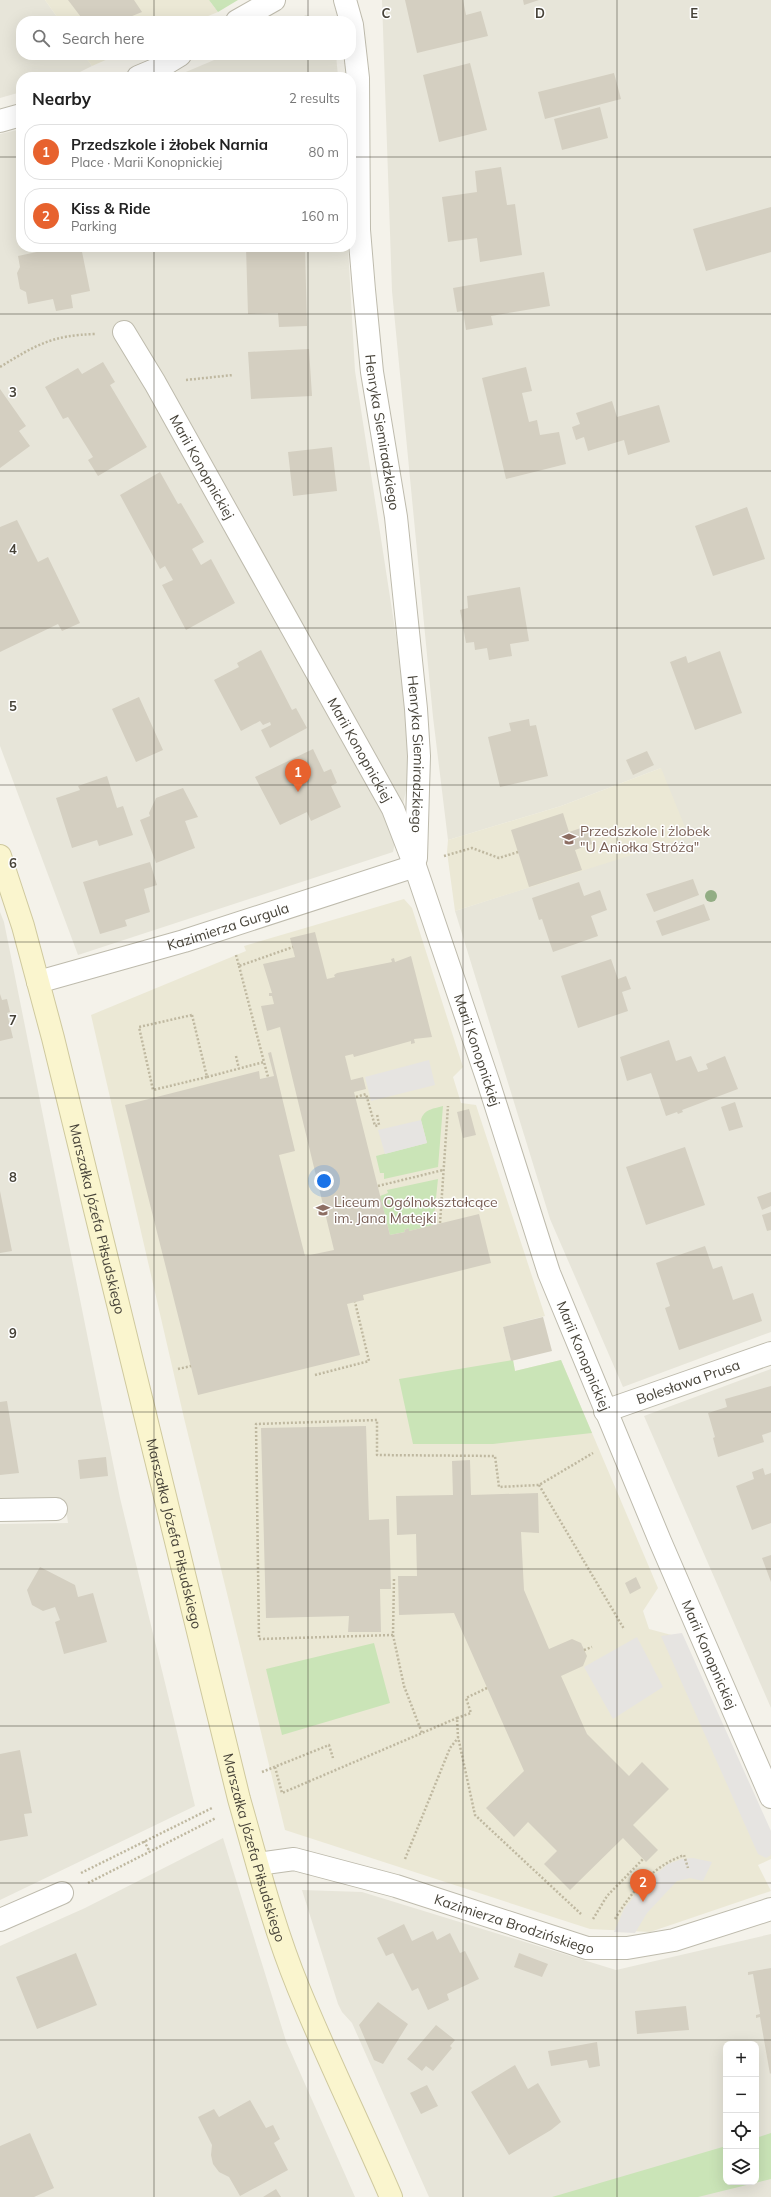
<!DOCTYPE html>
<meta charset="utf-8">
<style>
:root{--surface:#fff;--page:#f6f6f6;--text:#222;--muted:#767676;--line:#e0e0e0;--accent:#e7622e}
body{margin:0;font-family:Mulish,sans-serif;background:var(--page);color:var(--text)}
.controls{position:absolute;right:12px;bottom:12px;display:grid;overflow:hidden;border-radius:8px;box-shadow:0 4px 16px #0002}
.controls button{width:36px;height:36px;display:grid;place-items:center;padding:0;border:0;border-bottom:1px solid var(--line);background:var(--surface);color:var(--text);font:20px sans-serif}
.you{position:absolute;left:324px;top:1181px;width:14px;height:14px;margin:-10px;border:3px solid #fff;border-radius:50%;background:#1a73e8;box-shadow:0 0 0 6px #1a73e833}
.badge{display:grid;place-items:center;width:26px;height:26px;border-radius:50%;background:var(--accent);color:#fff;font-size:13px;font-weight:700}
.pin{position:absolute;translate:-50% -33px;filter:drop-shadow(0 1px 2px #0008)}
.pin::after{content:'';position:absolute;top:21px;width:14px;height:12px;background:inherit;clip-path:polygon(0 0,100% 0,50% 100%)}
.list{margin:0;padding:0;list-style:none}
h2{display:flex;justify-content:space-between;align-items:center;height:52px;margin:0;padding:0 16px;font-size:17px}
h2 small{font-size:13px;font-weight:400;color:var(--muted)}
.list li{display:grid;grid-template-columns:26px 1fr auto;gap:12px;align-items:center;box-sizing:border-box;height:56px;margin:0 8px 8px;padding:0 8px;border:1px solid var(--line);border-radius:16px}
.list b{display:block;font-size:15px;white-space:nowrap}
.list p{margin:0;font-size:13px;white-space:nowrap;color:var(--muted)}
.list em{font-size:13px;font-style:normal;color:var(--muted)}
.icon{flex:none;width:22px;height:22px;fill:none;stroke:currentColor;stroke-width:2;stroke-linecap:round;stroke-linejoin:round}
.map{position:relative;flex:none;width:771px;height:2197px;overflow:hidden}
.search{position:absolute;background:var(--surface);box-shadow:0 4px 16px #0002;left:16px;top:16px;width:340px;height:44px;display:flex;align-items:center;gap:10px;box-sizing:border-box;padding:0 14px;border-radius:16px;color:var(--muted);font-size:15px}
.panel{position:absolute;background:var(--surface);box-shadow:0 4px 16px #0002;left:16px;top:72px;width:340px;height:180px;border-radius:16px}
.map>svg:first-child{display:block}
.residential{fill:#e7e5d9;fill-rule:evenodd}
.education{fill:#ebe8d5}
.green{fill:#cae4b7}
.parking{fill:#e6e4e1}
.building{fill:#d4cfc1}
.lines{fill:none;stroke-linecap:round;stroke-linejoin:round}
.street-casing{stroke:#bebbad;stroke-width:24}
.secondary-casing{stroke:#cfc99e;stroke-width:24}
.path{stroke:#bfb8a0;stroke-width:2.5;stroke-dasharray:2 2;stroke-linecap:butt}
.street{stroke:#fff;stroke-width:22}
.secondary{stroke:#faf5ce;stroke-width:22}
.tree{fill:#92ad84}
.grid{fill:none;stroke:#474339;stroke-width:1;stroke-opacity:0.55}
.labels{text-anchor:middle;stroke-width:3;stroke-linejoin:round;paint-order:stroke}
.street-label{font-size:14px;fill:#474339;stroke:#fff}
.education-label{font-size:14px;fill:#785e54;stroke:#fff;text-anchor:start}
.grid-label{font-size:13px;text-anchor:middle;font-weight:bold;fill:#474339;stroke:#fff;stroke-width:3;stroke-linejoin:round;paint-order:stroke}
</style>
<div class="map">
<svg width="771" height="2197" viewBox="0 0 771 2197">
<rect width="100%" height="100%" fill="#f4f2ea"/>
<path class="residential" d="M 0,0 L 45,0 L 60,21 L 21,21 L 21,55 L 84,55 L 92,66 L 70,77 L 21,77 L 21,92 L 0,98 Z
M 382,0 L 771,0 L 771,1332 L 623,1387 L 550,1219 L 455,911 L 582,870 L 661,768 L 561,806 L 448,840 L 433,717 L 392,291 Z
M 306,15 L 328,20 L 329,21 L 293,21 Z
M 226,55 L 336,55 L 338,77 L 174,77 Z
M 21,129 L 21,247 L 348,247 L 355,371 L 414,752 L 393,852 L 78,955 L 0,746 L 0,134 Z
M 0,912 L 4,922 L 120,1498 L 195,1806 L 0,1900 L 0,1524 L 68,1523 L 65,1501 L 0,1500 Z
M 771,1369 L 771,1708 L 644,1416 Z
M 223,1838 L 286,2041 L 355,2197 L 0,2197 L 0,1946 L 85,1908 Z
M 302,1890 L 362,1892 L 616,1970 L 771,1934 L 771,2197 L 429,2197 L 352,2023 L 342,2012 L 338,2004 ZM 726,2044 L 756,2044 L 756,2182 L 726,2182 Z"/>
<path class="education" d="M 45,0 L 209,0 L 218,12 L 196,21 L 60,21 Z
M 84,55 L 117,55 L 92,66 Z
M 661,768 L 689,837 L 455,911 L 447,852 L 448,840 L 561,806 Z
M 404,899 L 412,908 L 463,1067 L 453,1077 L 461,1103 L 476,1105 L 545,1316 L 503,1327 L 511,1360 L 513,1360 L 515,1371 L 561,1360 L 658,1588 L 643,1611 L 649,1629 L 679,1637 L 771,1849 L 771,1859 L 758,1865 L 771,1891 L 650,1932 L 590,1929 L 285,1830 L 184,1418 L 91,1015 L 246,951 L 244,946 Z"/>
<path class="green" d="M 209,0 L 238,0 L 218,12 Z
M 443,1106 L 438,1167 L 384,1179 L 384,1173 L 380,1173 L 376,1156 L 427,1143 L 421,1120 C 424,1109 433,1109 443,1106 Z
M 438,1179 L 434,1217 L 432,1218 L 434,1225 L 409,1231 L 409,1228 L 404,1230 L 405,1232 L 390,1235 L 380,1196 L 388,1193 L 387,1190 Z
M 513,1360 L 515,1371 L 561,1360 L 592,1433 L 493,1444 L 413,1444 L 399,1379 Z
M 374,1643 L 390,1703 L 282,1735 L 266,1669 Z
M 771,2133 L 771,2179 L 698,2197 L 552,2197 L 726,2146 L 726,2182 L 756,2182 L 756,2138 Z"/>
<path class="parking" d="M 429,1060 L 435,1085 L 371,1101 L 365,1077 Z
M 421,1120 L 427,1143 L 385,1154 L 378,1130 Z
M 682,1633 L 771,1831 L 771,1855 L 766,1858 L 758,1854 L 661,1636 Z
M 637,1637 L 663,1687 L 613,1719 L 584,1667 Z
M 693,1858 L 712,1862 L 703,1881 L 690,1878 L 677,1881 L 647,1913 L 635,1933 L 614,1932 L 624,1909 L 642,1886 L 668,1864 L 682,1859 Z"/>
<path class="building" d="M 68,0 L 134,0 L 142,12 L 120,21 L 84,21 Z
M 405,0 L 463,0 L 466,15 L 481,11 L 488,36 L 417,53 Z
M 523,0 L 539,0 L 524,5 Z
M 470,63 L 487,130 L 439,142 L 423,75 Z
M 614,73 L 621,99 L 545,119 L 538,92 Z
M 600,107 L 608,138 L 562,150 L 554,119 Z
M 501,167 L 507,205 L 515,204 L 522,255 L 480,262 L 477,238 L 448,242 L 442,197 L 477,192 L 475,171 Z
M 771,207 L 771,252 L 706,271 L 693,229 Z
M 60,247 L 81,247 L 90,291 L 71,295 L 73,308 L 56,311 L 53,299 L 28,304 L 26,292 L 20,289 L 17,273 L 20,267 L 18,256 Z
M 246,247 L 305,247 L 307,326 L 279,327 L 278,313 L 248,314 Z
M 544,272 L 550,306 L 491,316 L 493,325 L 466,330 L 463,311 L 457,312 L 453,288 Z
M 309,349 L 312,396 L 251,399 L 248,352 Z
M 103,362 L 115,382 L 110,385 L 147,447 L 98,476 L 88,460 L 93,457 L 68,417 L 63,419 L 45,387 L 78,368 L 82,374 Z
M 526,367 L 532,391 L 522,393 L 529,422 L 537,420 L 540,435 L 559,432 L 566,464 L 506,479 L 482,378 Z
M 0,389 L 26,426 L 19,431 L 30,446 L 0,468 Z
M 612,401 L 617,417 L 659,405 L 670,442 L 628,455 L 624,440 L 588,451 L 584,437 L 576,440 L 572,427 L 580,424 L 576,413 Z
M 332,447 L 337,491 L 293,496 L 288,452 Z
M 160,472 L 178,504 L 181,503 L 204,542 L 192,549 L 201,565 L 211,559 L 235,603 L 186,630 L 162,585 L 173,580 L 165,566 L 160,569 L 120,495 Z
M 747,507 L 765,559 L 713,576 L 695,526 Z
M 17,520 L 38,562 L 48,557 L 80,623 L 62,631 L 58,624 L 0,652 L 0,527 Z
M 520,587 L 529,641 L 510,644 L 512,656 L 489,660 L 487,648 L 475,650 L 474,642 L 466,643 L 460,610 L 468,608 L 467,596 Z
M 261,650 L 292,710 L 296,708 L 307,728 L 270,748 L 261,730 L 271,725 L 270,722 L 263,725 L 260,721 L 241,731 L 214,680 L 239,667 L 237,663 Z
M 720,651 L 742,713 L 695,730 L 670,662 L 686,656 L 688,663 Z
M 139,697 L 163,750 L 136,762 L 112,709 Z
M 529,719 L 530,726 L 536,725 L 548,776 L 500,787 L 488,737 L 511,731 L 509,723 Z
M 313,749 L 324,772 L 331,769 L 337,783 L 331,786 L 341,807 L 311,821 L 307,812 L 280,825 L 255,777 Z
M 647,751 L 654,765 L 633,775 L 626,760 Z
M 107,776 L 117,808 L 123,806 L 133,835 L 99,846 L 97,840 L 72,848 L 56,798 L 80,790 L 78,786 Z
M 183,788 L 198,817 L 185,821 L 195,848 L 156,863 L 140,820 L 150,816 L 149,813 L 156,798 Z
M 563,813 L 569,832 L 587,826 L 592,844 L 575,850 L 582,870 L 529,887 L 511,830 Z
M 150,862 L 157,885 L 144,889 L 150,912 L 125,920 L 127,926 L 100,934 L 83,882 Z
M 693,879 L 699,895 L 654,912 L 646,894 Z
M 579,882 L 584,896 L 600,890 L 607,910 L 591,916 L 598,936 L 553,952 L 542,919 L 539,920 L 532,898 Z
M 704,904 L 710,920 L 662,936 L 656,921 Z
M 315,932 L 327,979 L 335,977 L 334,975 L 337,973 L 392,962 L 391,959 L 394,958 L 395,962 L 411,956 L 432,1037 L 414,1039 L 415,1043 L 411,1044 L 411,1041 L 354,1057 L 353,1054 L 345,1056 L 351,1080 L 363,1077 L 366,1089 L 354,1092 L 390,1235 L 405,1232 L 404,1230 L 409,1228 L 409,1231 L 479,1214 L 491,1263 L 363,1295 L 364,1300 L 347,1304 L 360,1355 L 198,1395 L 125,1105 L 259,1071 L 260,1079 L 274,1076 L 268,1053 L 271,1052 L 295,1151 L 279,1155 L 305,1256 L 334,1250 L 280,1027 L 267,1031 L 261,1006 L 274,1004 L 272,996 L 269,996 L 269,993 L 272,993 L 263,964 L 295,957 L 290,938 Z
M 611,959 L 618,979 L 626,976 L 631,989 L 622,992 L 628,1011 L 578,1028 L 561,976 Z
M 0,994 L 2,1000 L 7,999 L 10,1012 L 7,1013 L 13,1038 L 0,1041 Z
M 669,1040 L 676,1061 L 691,1056 L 698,1072 L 708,1069 L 706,1064 L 725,1056 L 738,1089 L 682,1110 L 683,1112 L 678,1114 L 677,1112 L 666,1116 L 651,1073 L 627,1081 L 620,1057 Z
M 735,1102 L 743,1127 L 729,1131 L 721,1107 Z
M 469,1109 L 476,1135 L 463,1138 L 457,1112 Z
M 685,1147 L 705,1205 L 646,1225 L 626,1167 Z
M 0,1191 L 12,1251 L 0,1253 Z
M 771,1192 L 771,1206 L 762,1210 L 757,1197 Z
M 771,1212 L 771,1230 L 767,1231 L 762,1215 Z
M 705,1246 L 713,1269 L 722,1266 L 733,1300 L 753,1293 L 762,1321 L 679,1350 L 665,1308 L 670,1306 L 656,1263 Z
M 543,1317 L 552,1351 L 511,1361 L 503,1327 Z
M 771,1386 L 771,1432 L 762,1435 L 764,1442 L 718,1457 L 713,1438 L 715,1437 L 708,1413 L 727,1407 L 725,1399 Z
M 7,1401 L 19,1473 L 0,1475 L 0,1402 Z
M 366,1426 L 369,1520 L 389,1519 L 391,1589 L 380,1589 L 381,1632 L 348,1632 L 349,1616 L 266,1618 L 261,1428 Z
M 106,1457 L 108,1476 L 80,1479 L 78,1460 Z
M 470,1460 L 471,1495 L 538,1493 L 539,1533 L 521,1532 L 524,1590 L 549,1649 L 572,1639 L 581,1643 L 587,1656 L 583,1666 L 561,1676 L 587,1734 L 629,1776 L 642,1762 L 669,1789 L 633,1825 L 658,1850 L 646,1862 L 623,1838 L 570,1890 L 544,1864 L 557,1851 L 528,1822 L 514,1837 L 486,1808 L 524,1771 L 454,1613 L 399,1615 L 398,1576 L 417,1576 L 416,1534 L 397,1535 L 396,1496 L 453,1495 L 452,1461 Z
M 763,1468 L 765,1475 L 771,1473 L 771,1523 L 752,1530 L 736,1486 L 754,1479 L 752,1472 Z
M 771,1555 L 771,1582 L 762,1558 Z
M 40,1567 L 75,1585 L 78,1597 L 93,1593 L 107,1642 L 64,1654 L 55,1622 L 60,1620 L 55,1607 L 43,1611 L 32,1605 L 27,1590 Z
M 636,1577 L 641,1588 L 630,1594 L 625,1583 Z
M 20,1750 L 32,1813 L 24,1814 L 28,1836 L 0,1841 L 0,1754 Z
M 404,1924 L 412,1941 L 433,1931 L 437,1940 L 450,1933 L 460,1953 L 465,1951 L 479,1979 L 447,1994 L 449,2000 L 428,2010 L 418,1988 L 412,1991 L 393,1953 L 386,1956 L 377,1938 Z
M 76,1953 L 97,2005 L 37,2029 L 16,1977 Z
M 519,1953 L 548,1964 L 542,1977 L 514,1967 Z
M 771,1968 L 771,2073 L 770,2074 L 760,2017 L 756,2018 L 756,2015 L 760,2014 L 753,1974 L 748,1975 L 748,1972 Z
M 378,2002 L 408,2024 L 383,2064 L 374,2060 L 359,2025 Z
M 686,2006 L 689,2030 L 637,2034 L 635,2011 Z
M 436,2025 L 455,2040 L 450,2046 L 452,2048 L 433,2071 L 426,2066 L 422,2071 L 407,2059 Z
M 597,2042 L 600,2066 L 589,2068 L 587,2060 L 551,2066 L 548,2051 Z
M 515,2065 L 528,2089 L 538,2083 L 561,2122 L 551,2130 L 509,2155 L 471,2092 Z
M 427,2085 L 438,2106 L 421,2114 L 410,2093 Z
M 250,2100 L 266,2128 L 273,2125 L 280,2139 L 274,2143 L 288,2170 L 240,2196 L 229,2177 L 219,2172 L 213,2164 L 211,2155 L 212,2145 L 198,2117 L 214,2109 L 219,2117 Z
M 30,2133 L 54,2188 L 34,2197 L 0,2197 L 0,2146 Z
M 276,2189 L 281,2197 L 263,2197 Z"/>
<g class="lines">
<defs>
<g id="street">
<path id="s1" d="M 345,0 L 352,25 L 358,78 L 359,230 L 364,290 L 372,372 L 396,517 L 416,709 L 419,756 L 416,858"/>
<path d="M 237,21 L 274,0"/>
<path d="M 138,77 L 157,69 L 180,55"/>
<path d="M 0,121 L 21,115"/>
<path id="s2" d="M 124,332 L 155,383 L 393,809 L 415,866 L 488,1081 L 549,1273 L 660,1541 L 771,1797"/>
<path id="s3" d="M 38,982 L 184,941 L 415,866"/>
<path id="s4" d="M 605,1411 L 771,1353"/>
<path d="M 0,1510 L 56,1509"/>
<path id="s5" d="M 258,1864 L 294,1859 L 396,1886 L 587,1948 L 627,1948 L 674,1940 L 771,1909"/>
<path d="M 0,1920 L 62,1893"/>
</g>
<g id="secondary">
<path id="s6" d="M 0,856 L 23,926 L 53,1038 L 239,1799 C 257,1862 273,1926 298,1987 C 327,2058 361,2127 391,2197"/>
</g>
</defs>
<use href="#street" class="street-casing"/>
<use href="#secondary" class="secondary-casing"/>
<path class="path" d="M 0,367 C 36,345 52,335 96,334
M 186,380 L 233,375
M 444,856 L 472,848 L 499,858 L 518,852
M 236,955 L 239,966 L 293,947
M 239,966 L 264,1062
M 192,1015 L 207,1077 L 153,1090 L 139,1027 Z
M 236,1056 L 239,1069
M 207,1077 L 264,1062 L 268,1077
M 356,1097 L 366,1094 L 375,1126 L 379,1125 L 377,1114
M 378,1186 L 443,1170
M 440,1223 L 448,1106
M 178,1369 L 191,1366
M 315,1375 L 369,1361 L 355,1302
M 539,1485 L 624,1629
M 394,1579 L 393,1635 L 404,1686 L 422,1733
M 393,1635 L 259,1639 L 256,1424 L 377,1420 L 377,1455 L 495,1456 L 499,1487 L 539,1485 L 593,1453
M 584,1650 L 592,1647
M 487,1688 L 466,1698 L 471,1713 L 457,1718 L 458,1737 L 475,1815 L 581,1914
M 275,1767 L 282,1793 L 457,1718
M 262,1772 L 329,1745 L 333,1758
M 144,1841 L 150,1852
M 405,1859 L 450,1748 L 458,1738
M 81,1873 L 212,1808
M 88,1883 L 216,1818
M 593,1919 L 607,1896 L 644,1858
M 615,1919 C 632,1891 652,1867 684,1855 L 688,1868"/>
<use href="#street" class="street"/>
<use href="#secondary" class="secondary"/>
</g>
<circle class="tree" cx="711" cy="896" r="6"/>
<path class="grid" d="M 154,0 L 154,21M 308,0 L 308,21M 463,0 L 463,2197M 617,0 L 617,2197M 154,55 L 154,77M 308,55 L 308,77M 0,157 L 21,157M 351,157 L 771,157M 154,247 L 154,2197M 308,247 L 308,2197M 0,314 L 771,314M 0,471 L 771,471M 0,628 L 771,628M 0,785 L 771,785M 0,942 L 771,942M 0,1098 L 771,1098M 0,1255 L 771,1255M 0,1412 L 771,1412M 0,1569 L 771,1569M 0,1726 L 771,1726M 0,1883 L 771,1883M 0,2040 L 771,2040"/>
<defs>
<symbol id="school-bare" viewBox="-9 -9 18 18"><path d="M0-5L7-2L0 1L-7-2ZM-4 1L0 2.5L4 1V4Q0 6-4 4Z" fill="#8d6e63" stroke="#fff" stroke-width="2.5" paint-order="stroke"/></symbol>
</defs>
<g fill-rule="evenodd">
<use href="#school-bare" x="559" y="829" width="20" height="20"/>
<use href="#school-bare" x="313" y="1200" width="20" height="20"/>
</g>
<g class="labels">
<g class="street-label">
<text dy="5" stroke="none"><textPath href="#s1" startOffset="435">Henryka Siemiradzkiego</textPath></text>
<text dy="5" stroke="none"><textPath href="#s2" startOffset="156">Marii Konopnickiej</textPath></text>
<text dy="5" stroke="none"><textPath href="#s2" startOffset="480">Marii Konopnickiej</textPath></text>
<text dy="5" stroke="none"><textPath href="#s1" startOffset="759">Henryka Siemiradzkiego</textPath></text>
<text dy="5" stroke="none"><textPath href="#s3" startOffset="198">Kazimierza Gurgula</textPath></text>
<text dy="5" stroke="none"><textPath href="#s2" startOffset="803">Marii Konopnickiej</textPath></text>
<text dy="5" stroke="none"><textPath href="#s6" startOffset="376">Marszałka Józefa Piłsudskiego</textPath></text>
<text dy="5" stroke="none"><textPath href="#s2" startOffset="1127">Marii Konopnickiej</textPath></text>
<text dy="5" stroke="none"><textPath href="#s4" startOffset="88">Bolesława Prusa</textPath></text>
<text dy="5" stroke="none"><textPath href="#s6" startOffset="700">Marszałka Józefa Piłsudskiego</textPath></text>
<text dy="5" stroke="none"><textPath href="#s2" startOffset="1451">Marii Konopnickiej</textPath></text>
<text dy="5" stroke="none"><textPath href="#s6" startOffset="1024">Marszałka Józefa Piłsudskiego</textPath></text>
<text dy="5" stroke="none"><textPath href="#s5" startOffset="266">Kazimierza Brodzińskiego</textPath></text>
</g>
<g class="education-label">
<text x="580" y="836">Przedszkole i żlobek<tspan x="580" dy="16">"U Aniołka Stróża"</tspan></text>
<text x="334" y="1207">Liceum Ogólnokształcące<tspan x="334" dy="16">im. Jana Matejki</tspan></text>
</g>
</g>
<g class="grid-label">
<text x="386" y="18">C</text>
<text x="540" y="18">D</text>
<text x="694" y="18">E</text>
<text x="13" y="397">3</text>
<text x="13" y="554">4</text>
<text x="13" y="711">5</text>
<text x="13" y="868">6</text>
<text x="13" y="1025">7</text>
<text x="13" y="1182">8</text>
<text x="13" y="1338">9</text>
</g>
</svg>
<div class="controls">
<button>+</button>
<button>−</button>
<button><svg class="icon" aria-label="locate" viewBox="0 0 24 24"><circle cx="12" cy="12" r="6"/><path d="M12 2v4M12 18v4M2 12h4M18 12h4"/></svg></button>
<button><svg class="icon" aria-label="layers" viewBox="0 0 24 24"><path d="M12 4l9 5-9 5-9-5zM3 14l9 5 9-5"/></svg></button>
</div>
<div class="you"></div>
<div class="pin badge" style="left:298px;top:792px">1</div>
<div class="pin badge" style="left:643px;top:1902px">2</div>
<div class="search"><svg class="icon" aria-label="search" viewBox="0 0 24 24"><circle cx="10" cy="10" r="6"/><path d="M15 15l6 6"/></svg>Search here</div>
<section class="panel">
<h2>Nearby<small>2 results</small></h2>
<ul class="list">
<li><span class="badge">1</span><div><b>Przedszkole i żłobek Narnia</b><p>Place · Marii Konopnickiej</p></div><em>80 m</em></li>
<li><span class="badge">2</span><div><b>Kiss &amp; Ride</b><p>Parking</p></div><em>160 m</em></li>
</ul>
</section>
</div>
